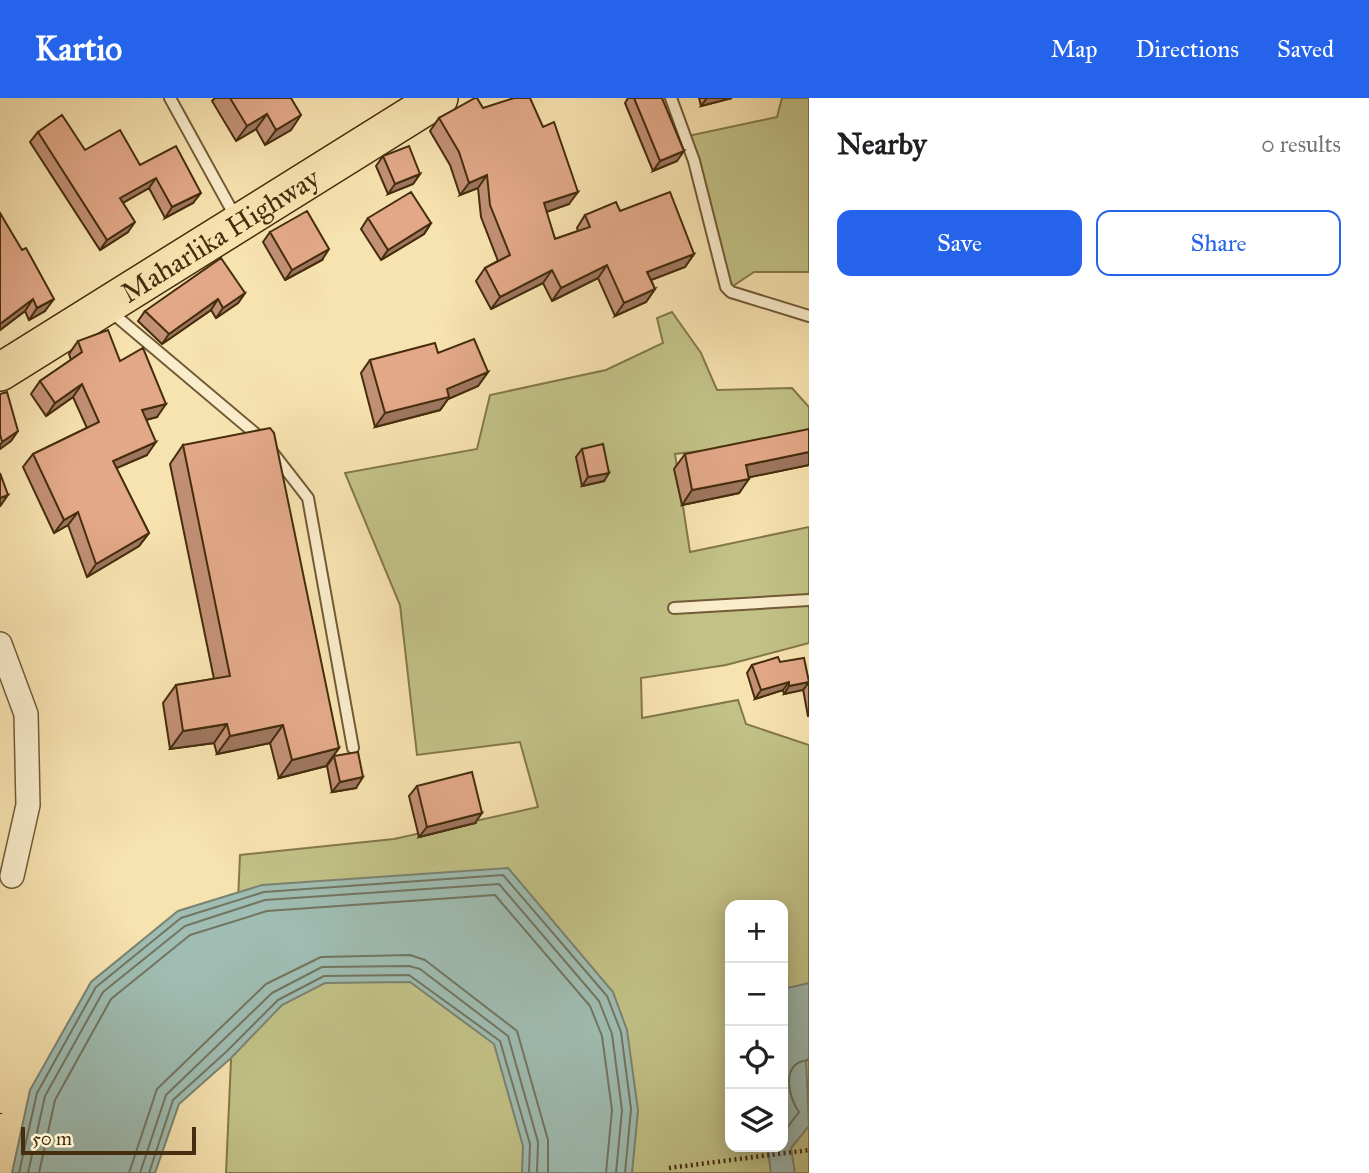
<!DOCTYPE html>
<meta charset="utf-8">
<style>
:root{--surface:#fff;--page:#f2f2f2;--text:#202124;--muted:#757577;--line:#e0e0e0;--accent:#2563eb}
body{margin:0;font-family:"IM FELL Great Primer",serif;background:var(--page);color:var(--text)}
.controls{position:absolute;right:21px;bottom:21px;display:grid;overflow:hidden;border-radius:14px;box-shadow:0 4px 18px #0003}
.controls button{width:63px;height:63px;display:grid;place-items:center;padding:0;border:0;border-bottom:2px solid var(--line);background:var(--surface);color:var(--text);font:35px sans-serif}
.scale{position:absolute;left:21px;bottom:18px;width:175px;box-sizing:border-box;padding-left:7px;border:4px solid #452d0d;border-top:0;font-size:19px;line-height:24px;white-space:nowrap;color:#452d0d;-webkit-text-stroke:5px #faedcc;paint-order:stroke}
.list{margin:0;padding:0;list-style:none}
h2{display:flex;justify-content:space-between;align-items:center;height:91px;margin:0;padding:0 28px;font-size:30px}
h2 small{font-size:23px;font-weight:400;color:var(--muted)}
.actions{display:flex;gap:14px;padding:21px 28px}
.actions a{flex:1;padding:16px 0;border:2px solid var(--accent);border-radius:14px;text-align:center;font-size:24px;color:var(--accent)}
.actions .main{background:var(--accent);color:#fff}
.icon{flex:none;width:38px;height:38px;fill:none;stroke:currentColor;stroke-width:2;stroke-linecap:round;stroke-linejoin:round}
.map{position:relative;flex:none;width:809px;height:1075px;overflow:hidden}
header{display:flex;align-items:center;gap:42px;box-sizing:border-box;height:98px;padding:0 35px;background:var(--accent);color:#fff}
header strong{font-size:33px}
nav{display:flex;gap:38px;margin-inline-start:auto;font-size:24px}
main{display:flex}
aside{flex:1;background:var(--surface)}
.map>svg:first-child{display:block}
.green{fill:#c2c287;stroke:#84784a;stroke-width:2;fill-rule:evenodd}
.water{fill:#9fbdb3;stroke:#7b8371;stroke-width:2}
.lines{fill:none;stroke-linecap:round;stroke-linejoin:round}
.shore{stroke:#727560;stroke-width:2}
.service-casing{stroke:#725a36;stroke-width:14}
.minor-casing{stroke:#725a36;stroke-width:26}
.trunk-casing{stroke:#452d0d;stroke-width:40}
.path{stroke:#452d0d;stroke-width:4.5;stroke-dasharray:2 3.5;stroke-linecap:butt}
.service{stroke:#faedcc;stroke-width:10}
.minor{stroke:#faedcc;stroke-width:23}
.trunk{stroke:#f7e3b0;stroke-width:37}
.wall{fill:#c29075;stroke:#452d0d;stroke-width:2}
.shaded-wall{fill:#9e765f;stroke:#452d0d;stroke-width:2}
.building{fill:#e2a888;stroke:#452d0d;stroke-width:2}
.labels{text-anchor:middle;stroke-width:5;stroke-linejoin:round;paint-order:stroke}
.street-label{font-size:28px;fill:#452d0d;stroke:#faedcc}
</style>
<header>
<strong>Kartio</strong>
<nav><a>Map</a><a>Directions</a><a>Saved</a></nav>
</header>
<main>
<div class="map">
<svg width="809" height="1075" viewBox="0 0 809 1075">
<rect width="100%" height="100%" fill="#f7e3b0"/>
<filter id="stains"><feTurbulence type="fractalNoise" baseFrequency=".00286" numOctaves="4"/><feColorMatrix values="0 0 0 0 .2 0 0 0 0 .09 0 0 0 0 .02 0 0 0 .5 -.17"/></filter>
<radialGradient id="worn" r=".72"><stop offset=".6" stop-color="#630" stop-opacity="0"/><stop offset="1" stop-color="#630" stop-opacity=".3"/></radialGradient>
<path class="green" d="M 782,0 L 809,0 L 809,174 L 754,174 L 730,190 L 688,38 L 777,19 Z
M 672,214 L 701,255 L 717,292 L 792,290 L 809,309 L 809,341 L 675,356 L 690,454 L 809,429 L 809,545 L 726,567 L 641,580 L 642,620 L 738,602 L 746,626 L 809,647 L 809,1075 L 226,1075 L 240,757 L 394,741 L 538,709 L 520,644 L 417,657 L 400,507 L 345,375 L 477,351 L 490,297 L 606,272 L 663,245 L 657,220 ZM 730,807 L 783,807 L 783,1049 L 730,1049 Z"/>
<path class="water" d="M 508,770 L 613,894 L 627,932 L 638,1012 L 632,1075 L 522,1075 L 523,1048 L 494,946 L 410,884 L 325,885 L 282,907 L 231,960 L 179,1006 L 155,1075 L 12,1075 L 30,992 L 91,884 L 178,813 L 262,787 Z
M 809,885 L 809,960 L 806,963 L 809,1028 L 791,1050 L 795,1075 L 771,1075 L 768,1053 L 763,1049 L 783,1049 L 783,891 Z"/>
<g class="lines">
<path class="shore" d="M 783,1035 L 799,1014 C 788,999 780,964 809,962
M 19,1075 L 37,995 L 96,889 L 181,820 L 264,794 L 503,777 L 607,898 L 621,934 L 631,1011 L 625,1075
M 28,1075 L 45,998 L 103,894 L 185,828 L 265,802 L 499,786 L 599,903 L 612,936 L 622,1012 L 616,1075
M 39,1075 L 55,1002 L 111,901 L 190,837 L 267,813 L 495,797 L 590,908 L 602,938 L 612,1012 L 606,1075
M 129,1075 L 157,991 L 266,886 L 321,859 L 410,857 L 425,862 L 517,933 L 548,1042 L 548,1075
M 140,1075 L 166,997 L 272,895 L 322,869 L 409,868 L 420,871 L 508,938 L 538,1044 L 537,1075
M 149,1075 L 173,1002 L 226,954 L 278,902 L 324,878 L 409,877 L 500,943 L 530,1046 L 529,1075"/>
<defs>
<path id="service" d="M 170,0 L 236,120
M 671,0 L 694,63 L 726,189 L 731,194 L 809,218
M 110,213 L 263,342
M 273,355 L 308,400 L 353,650
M 674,510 L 809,502"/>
<path id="minor" d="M 0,546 L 26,616 L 28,707 L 12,778"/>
<g id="trunk">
<path id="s1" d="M 0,274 L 439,0"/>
</g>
</defs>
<use href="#service" class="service-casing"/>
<use href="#minor" class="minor-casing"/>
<use href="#trunk" class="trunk-casing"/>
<path class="path" d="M 0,1015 L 0,1016
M 669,1070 L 809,1052"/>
<use href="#service" class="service"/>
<use href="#minor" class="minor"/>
<use href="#trunk" class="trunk"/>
</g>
<path class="wall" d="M 215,0 L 291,0 L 291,32 L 265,47 L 256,31 L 236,43 L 212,3 Z
M 628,0 L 662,0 L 677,63 L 653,73 L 625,5 Z
M 699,0 L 732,0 L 701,8 Z
M 483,10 L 569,106 L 546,114 L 555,141 L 578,133 L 577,130 L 585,117 L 620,113 L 694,156 L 685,169 L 651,182 L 655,191 L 646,204 L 615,218 L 598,180 L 552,203 L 543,185 L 491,211 L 476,183 L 485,170 L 498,163 L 481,119 L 478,90 L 460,97 L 450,67 L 430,33 L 439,20 Z
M 38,34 L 85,52 L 140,67 L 193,105 L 165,120 L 149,90 L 123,105 L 128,134 L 100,152 L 30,44 Z
M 383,58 L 420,76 L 413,86 L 388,96 L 376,68 Z
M 0,115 L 45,213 L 29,222 L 25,213 L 0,232 Z
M 368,120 L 431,125 L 424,136 L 381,162 L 361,131 Z
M 270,134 L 322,162 L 285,182 L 263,144 Z
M 245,195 L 238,205 L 216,220 L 211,212 L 162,246 L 138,223 L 145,213 Z
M 78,243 L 120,263 L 157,319 L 146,322 L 147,357 L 116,370 L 149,435 L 139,448 L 87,479 L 68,427 L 54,435 L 23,369 L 33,356 L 87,330 L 73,299 L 46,318 L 31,296 L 40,283 L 71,262 L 69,256 Z
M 438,255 L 488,274 L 478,288 L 448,301 L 440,312 L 375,329 L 361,275 L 370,262 Z
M 183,347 L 339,650 L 326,668 L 279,680 L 270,645 L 217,656 L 214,645 L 170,651 L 163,605 L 176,587 L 214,581 L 170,366 Z
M 582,351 L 604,383 L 582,388 L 576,359 Z
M 685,356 L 809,367 L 749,379 L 739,395 L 682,407 L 674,371 Z
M 780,564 L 808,580 L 809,579 L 809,618 L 808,618 L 803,591 L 784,596 L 783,592 L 755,601 L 747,575 L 752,567 Z
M 334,658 L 356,690 L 332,694 L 327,668 Z
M 417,688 L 475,725 L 419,739 L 409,698 Z"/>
<path class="shaded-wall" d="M 707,0 L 732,0 L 701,8 Z
M 267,16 L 256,31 L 236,43 L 247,28 Z
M 301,17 L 291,32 L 265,47 L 276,32 Z
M 684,53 L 677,63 L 653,73 L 660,63 Z
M 420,76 L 413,86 L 388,96 L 395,86 Z
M 487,77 L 478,90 L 460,97 L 469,85 Z
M 156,80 L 149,90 L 112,111 L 120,100 Z
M 578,94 L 569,106 L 535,118 L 544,105 Z
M 201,95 L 193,105 L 165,120 L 172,109 Z
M 135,124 L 128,134 L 100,152 L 107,142 Z
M 431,125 L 424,136 L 381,162 L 388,152 Z
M 329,151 L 322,162 L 285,182 L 292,172 Z
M 694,156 L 685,169 L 638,187 L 647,174 Z
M 607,167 L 598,180 L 552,203 L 561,190 Z
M 552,172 L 543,185 L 491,211 L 500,199 Z
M 655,191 L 646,204 L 615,218 L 624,205 Z
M 245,195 L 238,205 L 216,220 L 223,210 Z
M 33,201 L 25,213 L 0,232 L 0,226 Z
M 54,201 L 45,213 L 29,222 L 37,210 Z
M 218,201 L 211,212 L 162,246 L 169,236 Z
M 488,274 L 478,288 L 448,301 L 440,312 L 375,329 L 385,315 Z
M 82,286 L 73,299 L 46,318 L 55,305 Z
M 166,306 L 157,319 L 133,325 L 142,312 Z
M 18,333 L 11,343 L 0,351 L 0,347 L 2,344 Z
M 156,344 L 147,357 L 103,376 L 113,363 Z
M 809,354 L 809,367 L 736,382 L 746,367 Z
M 609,375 L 604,383 L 582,388 L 588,379 Z
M 749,381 L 739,395 L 682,407 L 692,392 Z
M 8,397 L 1,407 L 0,408 L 0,400 Z
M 78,414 L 68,427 L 54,435 L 64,422 Z
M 149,435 L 139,448 L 87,479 L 96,466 Z
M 789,584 L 783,592 L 755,601 L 761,592 Z
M 809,584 L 803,592 L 784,596 L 789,588 Z
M 227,626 L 214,645 L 170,651 L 183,633 Z
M 283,627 L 270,645 L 217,656 L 230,638 Z
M 339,650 L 326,668 L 279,680 L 292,662 Z
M 363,679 L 356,690 L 332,694 L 340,684 Z
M 482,715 L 475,725 L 419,739 L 427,729 Z"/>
<path class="building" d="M 230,0 L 291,0 L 301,17 L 276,32 L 267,16 L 247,28 Z
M 475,0 L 477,0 L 483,10 L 514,0 L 530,0 L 543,29 L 554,24 L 578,94 L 544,105 L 555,141 L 590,129 L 585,117 L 616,104 L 620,113 L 670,94 L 694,156 L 647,174 L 655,191 L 624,205 L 607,167 L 561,190 L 552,172 L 500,199 L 485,170 L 510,157 L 490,107 L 487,77 L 469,85 L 459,54 L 439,20 Z
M 634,0 L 662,0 L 684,53 L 660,63 Z
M 62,17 L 85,52 L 120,32 L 140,67 L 176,48 L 201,95 L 172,109 L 156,80 L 120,100 L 135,124 L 107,142 L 38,34 Z
M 409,48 L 420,76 L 395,86 L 383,58 Z
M 411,94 L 431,125 L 388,152 L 368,120 Z
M 307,113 L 329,151 L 292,172 L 270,134 Z
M 0,115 L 22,152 L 26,150 L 54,201 L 37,210 L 33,201 L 0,226 Z
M 221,160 L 245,195 L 223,210 L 218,201 L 169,236 L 145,213 Z
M 108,232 L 120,263 L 143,250 L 166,306 L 142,312 L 156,344 L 113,363 L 149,435 L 96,466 L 78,414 L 64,422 L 33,356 L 99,324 L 82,286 L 55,305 L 40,283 L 82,254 L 78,243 Z
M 474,241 L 488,274 L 447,291 L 449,299 L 385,315 L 370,262 L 435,245 L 438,255 Z
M 7,294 L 18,333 L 2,344 L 0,336 L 0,296 Z
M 270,330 L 274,335 L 339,650 L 292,662 L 283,627 L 230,638 L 227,626 L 183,633 L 176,587 L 230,578 L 183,347 Z
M 809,331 L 809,354 L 746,367 L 749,381 L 692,392 L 685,356 Z
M 603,346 L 609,375 L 588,379 L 582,351 Z
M 0,375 L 8,397 L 0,400 Z
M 778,559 L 780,564 L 804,560 L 809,584 L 789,588 L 789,584 L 761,592 L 752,567 Z
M 358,654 L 363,679 L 340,684 L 334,658 Z
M 472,674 L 482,715 L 427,729 L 417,688 Z"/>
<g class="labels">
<g class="street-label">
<text dy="10" stroke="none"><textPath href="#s1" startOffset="259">Maharlika Highway</textPath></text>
</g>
</g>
<rect width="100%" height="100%" filter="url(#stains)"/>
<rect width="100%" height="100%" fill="url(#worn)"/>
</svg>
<div class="controls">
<button>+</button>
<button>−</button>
<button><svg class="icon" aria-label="locate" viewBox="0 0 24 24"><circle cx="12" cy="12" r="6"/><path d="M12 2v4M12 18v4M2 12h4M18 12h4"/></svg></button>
<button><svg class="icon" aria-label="layers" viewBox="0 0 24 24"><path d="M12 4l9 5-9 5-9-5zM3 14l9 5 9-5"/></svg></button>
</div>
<div class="scale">50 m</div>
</div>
<aside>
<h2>Nearby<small>0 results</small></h2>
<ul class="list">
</ul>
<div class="actions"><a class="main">Save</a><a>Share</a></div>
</aside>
</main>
